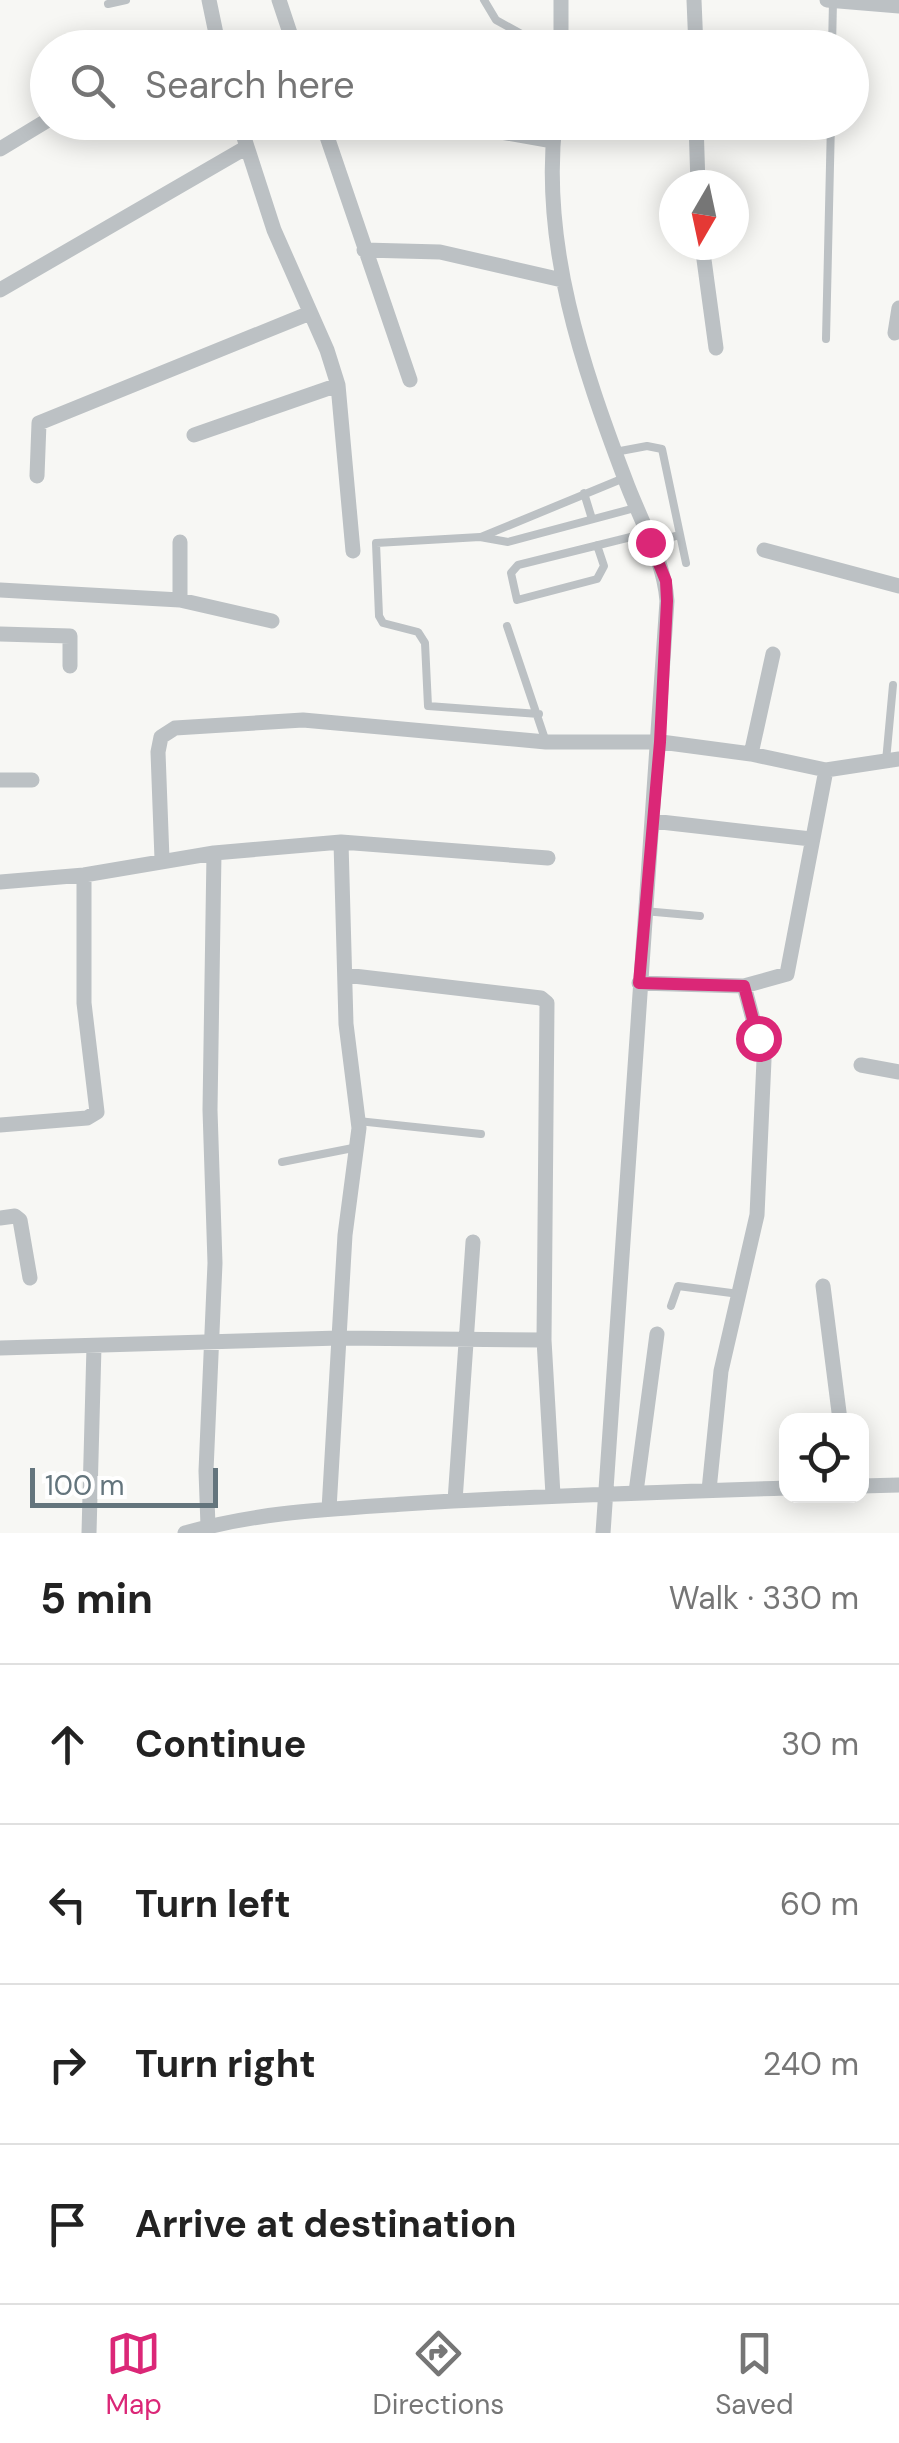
<!DOCTYPE html>
<meta charset="utf-8">
<style>
:root{--surface:#fff;--page:#f2f2f2;--text:#222;--muted:#767676;--line:#e0e0e0;--accent:#db2777}
body{margin:0;font-family:"DM Sans",sans-serif;background:var(--page);color:var(--text)}
.controls{position:absolute;right:30px;bottom:30px;display:grid;overflow:hidden;border-radius:20px;box-shadow:0 5px 25px #0003}
.controls button{width:90px;height:90px;display:grid;place-items:center;padding:0;border:0;border-bottom:2px solid var(--line);background:var(--surface);color:var(--text);font:50px sans-serif}
.compass{position:absolute;left:659px;top:170px;width:90px;height:90px;border-radius:50%;background:var(--surface);box-shadow:0 5px 25px #0003;rotate:189deg}
.scale{position:absolute;left:30px;bottom:25px;width:188px;box-sizing:border-box;padding-left:10px;border:5px solid #64757d;border-top:0;font-size:28px;line-height:35px;white-space:nowrap;color:#64757d;-webkit-text-stroke:8px #fff;paint-order:stroke}
.stop{position:absolute;width:30px;height:30px;margin:-22px;border:8px solid #db2777;border-radius:50%;background:#fff}
.stop.end{background:#db2777;border-color:#fff;box-shadow:0 2px 10px #0008}
.list{margin:0;padding:0;list-style:none}
h2{display:flex;justify-content:space-between;align-items:center;height:130px;margin:0;padding:0 40px;font-size:42px}
h2 small{font-size:32px;font-weight:400;color:var(--muted)}
.list li{display:grid;grid-template-columns:65px 1fr auto;gap:30px;align-items:center;box-sizing:border-box;height:160px;padding:0 40px;border-top:2px solid var(--line)}
.list b{display:block;font-size:38px;white-space:nowrap}
.list em{font-size:32px;font-style:normal;color:var(--muted)}
.icon{flex:none;width:55px;height:55px;fill:none;stroke:currentColor;stroke-width:2;stroke-linecap:round;stroke-linejoin:round}
.map{position:relative;flex:none;width:899px;height:1533px;overflow:hidden}
.search{position:absolute;background:var(--surface);box-shadow:0 5px 25px #0003;left:30px;right:30px;top:30px;height:110px;display:flex;align-items:center;gap:25px;box-sizing:border-box;padding:0 35px;border-radius:55px;color:var(--muted);font-size:38px}
.sheet{height:770px;background:var(--surface)}
nav{display:flex;justify-content:space-around;align-items:center;box-sizing:border-box;height:140px;border-top:2px solid var(--line);background:var(--surface);font-size:28px;color:var(--muted)}
nav a{display:grid;justify-items:center;gap:5px}
nav .on{color:var(--accent)}
.map>svg:first-child{display:block}
.lines{fill:none;stroke-linecap:round;stroke-linejoin:round}
.service{stroke:#bcc1c4;stroke-width:8}
.minor{stroke:#bcc1c4;stroke-width:15}
.route{stroke:#db2777;stroke-width:12}
</style>
<div class="map">
<svg width="899" height="1533" viewBox="0 0 899 1533">
<rect width="100%" height="100%" fill="#f7f7f4"/>
<g class="lines">
<path class="service" d="M 484,0 L 496,20 L 534,41
M 108,4 L 126,0
M 832,48 L 833,1
M 826,339 L 831,122
M 615,452 L 647,446 L 662,449 L 686,563
M 584,493 L 592,519
M 481,537 L 624,478
M 651,542 L 680,535
M 597,545 L 604,566 L 597,579 L 517,600 L 511,573 L 518,565 L 647,533
M 507,626 L 546,742
M 539,714 L 428,706 L 425,643 L 418,632 L 383,623 L 379,616 L 376,543 L 480,537 L 508,542 L 635,508
M 886,761 L 893,685
M 644,911 L 700,916
M 358,1121 L 481,1134
M 282,1162 L 358,1147
M 671,1306 L 678,1286 L 739,1294"/>
<path class="minor" d="M 209,0 L 219,48
M 279,0 L 295,48
M 694,0 L 696,48
M 827,0 L 899,6
M 561,48 L 561,0
M 239,122 L 274,230 L 327,350 L 338,385 L 353,551
M 322,122 L 410,380
M 443,122 L 553,141
M 555,122 C 541,246 582,365 625,479 C 639,518 664,559 667,601 L 603,1533
M 696,122 L 698,185
M 0,149 L 48,120
M 702,245 L 716,348
M 364,250 L 440,252 L 562,280
M 0,290 L 247,147
M 895,333 L 899,308
M 194,435 L 338,385
M 37,476 L 39,423 L 310,313
M 180,542 L 180,600
M 764,550 L 899,586
M 0,590 L 180,600 L 272,621
M 0,634 L 70,636 L 70,666
M 751,754 L 773,654
M 0,780 L 32,780
M 652,821 L 811,839
M 162,859 L 158,752 L 161,737 L 175,728 L 303,720 L 546,742 L 661,742 L 751,754 L 826,770 L 899,759
M 0,882 L 84,875 L 214,853 L 341,842 L 548,858
M 345,975 L 541,998 L 547,1003 L 544,1340 L 553,1495
M 639,983 L 744,986 L 787,974 L 826,770
M 861,1065 L 899,1072
M 0,1125 L 87,1118 L 97,1112 L 84,1003 L 84,875
M 0,1218 L 15,1216 L 20,1220 L 30,1278
M 823,1286 L 840,1420
M 0,1348 L 339,1338 L 544,1340
M 862,1486 L 899,1485
M 709,1490 L 721,1371 L 757,1215 L 764,1060 L 744,986
M 636,1492 L 657,1334
M 455,1501 L 473,1242
M 329,1509 L 345,1235 L 359,1128 L 346,1024 L 341,842
M 208,1526 L 206,1471 L 215,1263 L 210,1110 L 214,853
M 89,1533 L 94,1346
M 185,1533 C 257,1512 331,1509 404,1504 C 532,1496 659,1492 786,1488"/>
</g>
<g class="lines">
<path class="route" d="M 650,542 L 666,581 L 667,601 L 660,742 L 639,983 L 744,986 L 758,1038"/>
</g>
</svg>
<div class="controls">
<button><svg class="icon" aria-label="locate" viewBox="0 0 24 24"><circle cx="12" cy="12" r="6"/><path d="M12 2v4M12 18v4M2 12h4M18 12h4"/></svg></button>
</div>
<svg class="compass" viewBox="-18 -18 36 36"><path d="M0-13l5 13h-10z" fill="#e53935"/><path d="M0 13l5-13h-10z" fill="#767676"/></svg>
<div class="scale">100 m</div>
<div class="stop" style="left:758px;top:1038px"></div>
<div class="stop end" style="left:650px;top:542px"></div>
<div class="search"><svg class="icon" aria-label="search" viewBox="0 0 24 24"><circle cx="10" cy="10" r="6"/><path d="M15 15l6 6"/></svg>Search here</div>
</div>
<section class="sheet">
<h2>5 min<small>Walk · 330 m</small></h2>
<ul class="list">
<li><svg class="icon" aria-label="ahead" viewBox="0 0 24 24"><path d="M12 20V5M6 11l6-6 6 6"/></svg><div><b>Continue</b></div><em>30 m</em></li>
<li><svg class="icon" aria-label="left" viewBox="0 0 24 24"><path d="M17 20v-9H6M10 6l-5 5 5 5"/></svg><div><b>Turn left</b></div><em>60 m</em></li>
<li><svg class="icon" aria-label="right" viewBox="0 0 24 24"><path d="M7 20v-9h11M14 6l5 5-5 5"/></svg><div><b>Turn right</b></div><em>240 m</em></li>
<li><svg class="icon" aria-label="arrive" viewBox="0 0 24 24"><path d="M6 21V4h12l-3 4 3 4H6"/></svg><div><b>Arrive at destination</b></div></li>
</ul>
</section>
<nav>
<a class="on"><svg class="icon" aria-label="map" viewBox="0 0 24 24"><path d="M3 6l6-2 6 2 6-2v14l-6 2-6-2-6 2zM9 4v14M15 6v14"/></svg>Map</a>
<a><svg class="icon" aria-label="directions" viewBox="0 0 24 24"><path d="M12 3l9 9-9 9-9-9zM9 14v-3h6M13 9l2 2-2 2"/></svg>Directions</a>
<a><svg class="icon" aria-label="saved" viewBox="0 0 24 24"><path d="M7 4h10v16l-5-4-5 4z"/></svg>Saved</a>
</nav>
